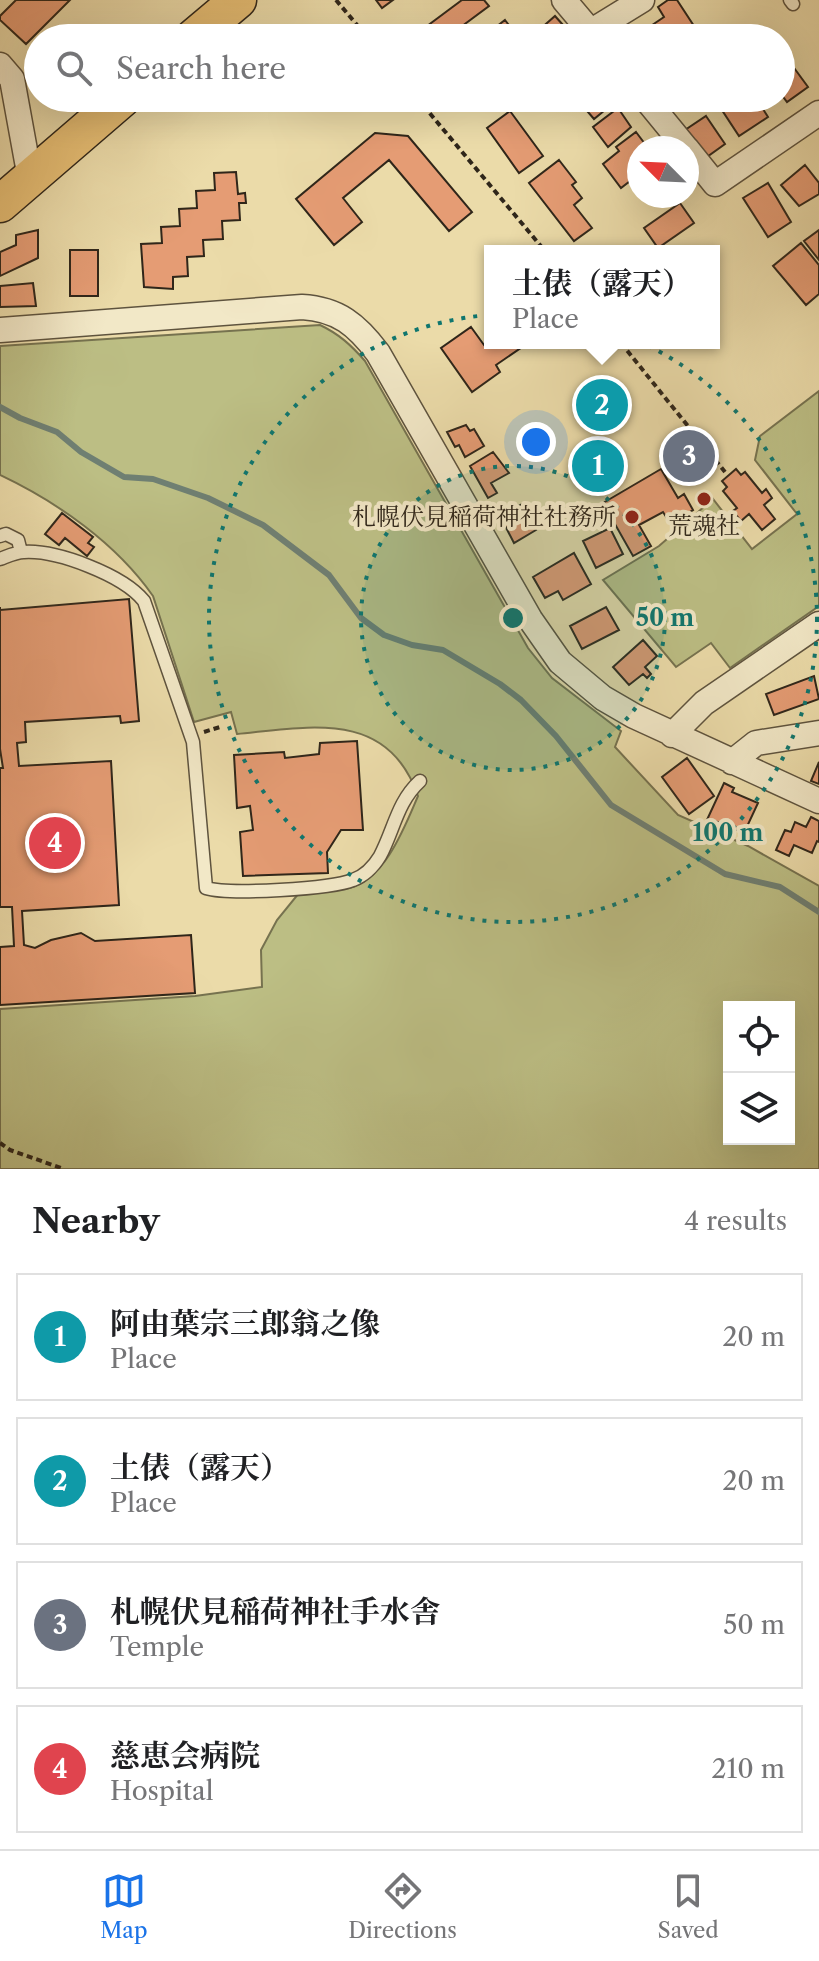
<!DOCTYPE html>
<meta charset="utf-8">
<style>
:root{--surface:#fff;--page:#f6f6f6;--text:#202124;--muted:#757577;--line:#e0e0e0;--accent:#1a73e8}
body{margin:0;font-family:"Libre Caslon Text","Noto Serif JP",serif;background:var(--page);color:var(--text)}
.controls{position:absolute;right:24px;bottom:24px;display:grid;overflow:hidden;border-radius:0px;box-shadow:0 8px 32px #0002}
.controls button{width:72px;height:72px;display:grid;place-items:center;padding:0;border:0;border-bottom:2px solid var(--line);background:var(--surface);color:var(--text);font:40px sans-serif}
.compass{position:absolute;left:627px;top:136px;width:72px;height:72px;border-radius:50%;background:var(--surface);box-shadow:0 8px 32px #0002;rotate:294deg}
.you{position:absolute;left:536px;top:442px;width:28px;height:28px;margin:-20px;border:6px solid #fff;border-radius:50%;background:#1a73e8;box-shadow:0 0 0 12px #1a73e833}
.badge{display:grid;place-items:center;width:52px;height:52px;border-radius:50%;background:var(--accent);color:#fff;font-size:26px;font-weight:700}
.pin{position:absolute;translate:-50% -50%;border:4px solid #fff;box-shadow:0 2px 8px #0006}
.popup{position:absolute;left:484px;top:245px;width:236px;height:104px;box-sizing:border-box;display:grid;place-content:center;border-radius:0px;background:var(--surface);filter:drop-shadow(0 2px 6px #0005);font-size:26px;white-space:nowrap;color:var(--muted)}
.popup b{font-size:30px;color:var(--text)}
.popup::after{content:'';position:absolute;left:50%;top:100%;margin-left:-16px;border:16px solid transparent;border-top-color:var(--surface)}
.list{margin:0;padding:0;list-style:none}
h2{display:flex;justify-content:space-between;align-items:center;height:104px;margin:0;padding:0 32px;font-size:34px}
h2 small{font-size:26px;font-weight:400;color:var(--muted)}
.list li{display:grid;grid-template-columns:52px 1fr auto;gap:24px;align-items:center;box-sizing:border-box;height:128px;margin:0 16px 16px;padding:0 16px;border:2px solid var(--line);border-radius:0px}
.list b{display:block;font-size:30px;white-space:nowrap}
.list p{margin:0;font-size:26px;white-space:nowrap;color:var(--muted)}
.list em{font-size:26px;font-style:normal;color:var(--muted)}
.icon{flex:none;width:44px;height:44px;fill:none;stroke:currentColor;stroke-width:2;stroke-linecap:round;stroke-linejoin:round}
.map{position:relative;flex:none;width:819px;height:1169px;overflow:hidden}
.search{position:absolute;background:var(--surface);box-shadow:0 8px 32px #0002;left:24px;right:24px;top:24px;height:88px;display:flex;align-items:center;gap:20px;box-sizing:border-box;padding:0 28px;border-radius:44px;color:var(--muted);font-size:30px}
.sheet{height:680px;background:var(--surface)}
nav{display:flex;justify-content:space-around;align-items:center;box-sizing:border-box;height:112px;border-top:2px solid var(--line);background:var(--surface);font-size:22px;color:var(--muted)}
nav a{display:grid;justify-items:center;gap:4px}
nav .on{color:var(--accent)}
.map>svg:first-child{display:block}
.green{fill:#bcbe84;stroke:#76724f;stroke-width:2;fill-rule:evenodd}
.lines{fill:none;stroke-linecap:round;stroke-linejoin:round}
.stream{stroke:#6f7f72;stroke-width:6}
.building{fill:#e59c74;stroke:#2f261a;stroke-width:2}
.service-casing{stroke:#5e533e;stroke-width:15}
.minor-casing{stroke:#5e533e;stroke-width:27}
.primary-casing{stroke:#2f261a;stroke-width:39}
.path{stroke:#2f261a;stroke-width:4;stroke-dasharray:6 4;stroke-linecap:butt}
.service{stroke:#f2e8c7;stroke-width:12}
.minor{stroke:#f2e8c7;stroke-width:24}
.primary{stroke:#e6be74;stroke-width:36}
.ring{fill:none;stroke:#0f766e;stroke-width:4;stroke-dasharray:4 8}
.poi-dot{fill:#8f2418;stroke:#f2e8c7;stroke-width:3}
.labels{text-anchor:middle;stroke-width:8;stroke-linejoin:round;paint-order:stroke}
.poi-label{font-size:24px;fill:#2f261a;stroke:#f2e8c7;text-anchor:end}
.centre{fill:#0f766e;stroke:#f2e8c7;stroke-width:4}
.ring-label{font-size:24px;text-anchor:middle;font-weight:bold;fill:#0f766e;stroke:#f2e8c7;stroke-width:8;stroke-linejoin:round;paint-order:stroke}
</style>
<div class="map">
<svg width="819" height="1169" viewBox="0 0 819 1169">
<rect width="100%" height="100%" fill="#ebdba9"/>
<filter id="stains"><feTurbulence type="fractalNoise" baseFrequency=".0025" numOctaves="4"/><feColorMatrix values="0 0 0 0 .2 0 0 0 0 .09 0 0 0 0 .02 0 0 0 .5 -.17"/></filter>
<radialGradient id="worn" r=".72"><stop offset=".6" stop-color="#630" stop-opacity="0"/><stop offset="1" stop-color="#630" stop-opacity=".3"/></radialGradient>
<path class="green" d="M 320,325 C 339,334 351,345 365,361 L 528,648 L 552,678 L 621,731 L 615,747 L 678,815 L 748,846 L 819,886 L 819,1169 L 0,1169 L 0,1009 L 195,996 L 262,987 L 261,950 L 277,920 L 299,893 C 315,892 333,891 349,888 C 385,880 405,826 418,796 C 388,709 310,727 237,734 L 231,712 L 194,722 L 153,596 C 116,543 57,502 0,475 L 0,346 ZM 729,1007 L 789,1007 L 789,1139 L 729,1139 Z
M 819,391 L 819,606 L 730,668 L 711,643 L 676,667 L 603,580 L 659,546 L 713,499 L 752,549 L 797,514 L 755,460 L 760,436 Z"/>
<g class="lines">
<path class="stream" d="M 0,407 L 20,418 L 57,432 L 81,452 L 124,477 L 153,479 L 208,498 L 263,525 L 329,575 L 361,618 L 384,635 L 412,645 L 443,650 L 500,684 L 521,700 L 556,736 L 611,805 L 725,874 L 780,887 L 819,912"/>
</g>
<path class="building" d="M 16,0 L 70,0 L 26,44 L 0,20 L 0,16 Z
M 376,0 L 393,0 L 382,8 Z
M 462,0 L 484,0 L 489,6 L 446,38 L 411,38 Z
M 668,0 L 677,0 L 694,26 L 677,38 L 633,38 L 664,17 L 658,7 Z
M 555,16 L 571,34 L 566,38 L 530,38 Z
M 505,20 L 518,37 L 516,38 L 482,38 Z
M 789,61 L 808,87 L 787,102 L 781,94 L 781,67 Z
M 576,98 L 603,98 L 610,106 L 594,119 Z
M 721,98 L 756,98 L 768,117 L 739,136 L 716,101 Z
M 618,108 L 631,127 L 608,147 L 593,127 Z
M 510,111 L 543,156 L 519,173 L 487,128 Z
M 706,116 L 725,144 L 704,159 L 685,130 Z
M 636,132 L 648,148 L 639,148 L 639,174 L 621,188 L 603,164 L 619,151 L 616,147 Z
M 375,133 L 408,136 L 472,212 L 449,231 L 389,160 L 343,198 L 362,222 L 334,245 L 296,199 Z
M 559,160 L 576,182 L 572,185 L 582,198 L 574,205 L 592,228 L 574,241 L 529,183 Z
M 805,165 L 819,183 L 819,194 L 799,206 L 781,185 Z
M 236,172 L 238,194 L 245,193 L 246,203 L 239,203 L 240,220 L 222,221 L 223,239 L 203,240 L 204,256 L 187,257 L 188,276 L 173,277 L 173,289 L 144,287 L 141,244 L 162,243 L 161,227 L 180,226 L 179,209 L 197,208 L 196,191 L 215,190 L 214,173 Z
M 768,183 L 791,222 L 768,237 L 743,198 Z
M 680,203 L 694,223 L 658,248 L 644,228 Z
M 38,230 L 38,258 L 0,276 L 0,252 L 16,245 L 16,235 Z
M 819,230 L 819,260 L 804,241 Z
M 801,243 L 819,265 L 819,294 L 806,305 L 773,266 Z
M 70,250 L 98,250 L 98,296 L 70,296 Z
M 33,283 L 36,306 L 0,307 L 0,286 Z
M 471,327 L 484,345 L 490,341 L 528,343 L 496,365 L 500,372 L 472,392 L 441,348 Z
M 607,387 L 620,409 L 598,423 L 584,401 Z
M 466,425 L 470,431 L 474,429 L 484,446 L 465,457 L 459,445 L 455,447 L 447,432 Z
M 688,445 L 699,459 L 689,467 L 678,452 Z
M 493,452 L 509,473 L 491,483 L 497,493 L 488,498 L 470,466 Z
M 661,469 L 678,498 L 684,494 L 693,510 L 670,523 L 663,512 L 639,525 L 651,546 L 633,556 L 603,503 Z
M 736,469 L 741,475 L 745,472 L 762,493 L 766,489 L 772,498 L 764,505 L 775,519 L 762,530 L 749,514 L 741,521 L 733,511 L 737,508 L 723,491 L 727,487 L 722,481 Z
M 522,504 L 536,530 L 514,543 L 500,516 Z
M 62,513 L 93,537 L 88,543 L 94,547 L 87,556 L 65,538 L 59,545 L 45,534 Z
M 610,528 L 623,554 L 596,568 L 583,541 Z
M 574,553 L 591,584 L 563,600 L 558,591 L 545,598 L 533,577 Z
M 129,599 L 139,721 L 121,723 L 120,716 L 25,722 L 26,742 L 17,743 L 19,766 L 111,761 L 119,905 L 22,911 L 24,945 L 35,948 L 51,940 L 81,933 L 95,941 L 191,935 L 195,993 L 0,1005 L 0,947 L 14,946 L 12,907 L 0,907 L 0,768 L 3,768 L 0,749 L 0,607 L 0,610 Z
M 606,607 L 619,630 L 582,649 L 570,626 Z
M 643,640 L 657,656 L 645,667 L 651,674 L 647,678 L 643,674 L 629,685 L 613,667 Z
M 814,676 L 819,699 L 774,715 L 766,694 Z
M 357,741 L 363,830 L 341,830 L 327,852 L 328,873 L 243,876 L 240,832 L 253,830 L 250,806 L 237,808 L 234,755 L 284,752 L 285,758 L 319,754 L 320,743 Z
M 687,758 L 714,796 L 689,814 L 662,777 Z
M 819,762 L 819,784 L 811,781 Z
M 724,783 L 734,788 L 732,792 L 758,803 L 744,833 L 715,821 L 712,824 L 706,822 Z
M 811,817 L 819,821 L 819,842 L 817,841 L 812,853 L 794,845 L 789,856 L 776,850 L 785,830 L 791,832 L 795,822 L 806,827 Z"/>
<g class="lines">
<defs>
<path id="service" d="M 790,0 L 793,4
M 0,536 L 6,534 L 18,540 L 21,552
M 0,559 C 8,556 16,552 24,552 C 57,550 123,575 144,601 L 193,742 L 206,888 C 229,895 331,889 353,880 C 364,876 374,866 380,856 C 394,830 397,802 420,781"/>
<path id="minor" d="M 564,0 L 596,38
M 590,32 L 642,0
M 0,65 L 12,79 L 30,178
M 645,98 L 686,148
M 687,149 L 715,184 L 819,113
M 0,330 L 302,307 C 338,309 357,325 378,353 L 530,619 L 560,662 L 603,698 L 634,716 L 819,801
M 672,735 L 704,703 L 819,624
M 732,762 L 756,743 L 819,733"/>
<path id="primary" d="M 193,38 L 238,0
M 0,204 L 123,98"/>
</defs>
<use href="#service" class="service-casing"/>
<use href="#minor" class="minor-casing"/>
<use href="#primary" class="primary-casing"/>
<path class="path" d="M 336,0 L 368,38
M 417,98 L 545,251
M 621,343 L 725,472
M 204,732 L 220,727
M 0,1143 L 10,1150 L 64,1169"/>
<use href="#service" class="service"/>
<use href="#minor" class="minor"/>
<use href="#primary" class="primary"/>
</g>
<circle cx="513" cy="618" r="152" fill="#0f766e" fill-opacity=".12"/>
<g class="ring">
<circle cx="513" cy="618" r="152"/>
<circle cx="513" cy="618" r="304"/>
</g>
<g class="poi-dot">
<circle cx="704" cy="499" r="8"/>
<circle cx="632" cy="517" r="8"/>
</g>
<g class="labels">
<g class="poi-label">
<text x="616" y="525">札幌伏見稲荷神社社務所</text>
<text x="704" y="534" text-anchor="middle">荒魂社</text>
</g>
</g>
<circle cx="513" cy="618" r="12" class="centre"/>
<g class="ring-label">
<text x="665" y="626">50 m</text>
<text x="728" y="841">100 m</text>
</g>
<rect width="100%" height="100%" filter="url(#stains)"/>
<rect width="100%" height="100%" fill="url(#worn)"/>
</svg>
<div class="controls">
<button><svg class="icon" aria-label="locate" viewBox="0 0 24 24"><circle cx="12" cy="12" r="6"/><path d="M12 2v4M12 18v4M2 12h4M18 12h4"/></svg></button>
<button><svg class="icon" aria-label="layers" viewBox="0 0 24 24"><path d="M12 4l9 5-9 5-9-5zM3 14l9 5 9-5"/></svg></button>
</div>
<svg class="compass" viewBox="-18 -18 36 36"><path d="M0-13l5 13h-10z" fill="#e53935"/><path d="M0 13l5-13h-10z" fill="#757577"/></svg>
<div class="you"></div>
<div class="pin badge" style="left:598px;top:466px;background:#0f9aa8">1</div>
<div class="pin badge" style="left:602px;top:405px;background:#0f9aa8">2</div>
<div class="popup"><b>土俵（露天）</b>Place</div>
<div class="pin badge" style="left:689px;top:456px;background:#6b7280">3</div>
<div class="pin badge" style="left:55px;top:843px;background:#e0444e">4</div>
<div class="search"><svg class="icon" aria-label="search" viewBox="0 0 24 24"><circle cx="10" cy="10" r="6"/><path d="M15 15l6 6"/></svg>Search here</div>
</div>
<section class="sheet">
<h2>Nearby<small>4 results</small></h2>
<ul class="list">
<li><span class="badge" style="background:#0f9aa8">1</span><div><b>阿由葉宗三郎翁之像</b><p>Place</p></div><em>20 m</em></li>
<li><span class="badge" style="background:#0f9aa8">2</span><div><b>土俵（露天）</b><p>Place</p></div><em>20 m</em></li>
<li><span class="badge" style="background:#6b7280">3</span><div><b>札幌伏見稲荷神社手水舎</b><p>Temple</p></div><em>50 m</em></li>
<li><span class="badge" style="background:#e0444e">4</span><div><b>慈恵会病院</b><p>Hospital</p></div><em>210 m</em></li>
</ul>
</section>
<nav>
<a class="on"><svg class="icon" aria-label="map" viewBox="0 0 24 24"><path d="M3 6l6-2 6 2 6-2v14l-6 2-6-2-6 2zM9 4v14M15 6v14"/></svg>Map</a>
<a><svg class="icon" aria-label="directions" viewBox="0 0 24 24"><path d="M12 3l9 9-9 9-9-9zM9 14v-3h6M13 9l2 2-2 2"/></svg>Directions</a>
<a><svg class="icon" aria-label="saved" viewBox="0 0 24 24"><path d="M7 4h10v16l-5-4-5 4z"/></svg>Saved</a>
</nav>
